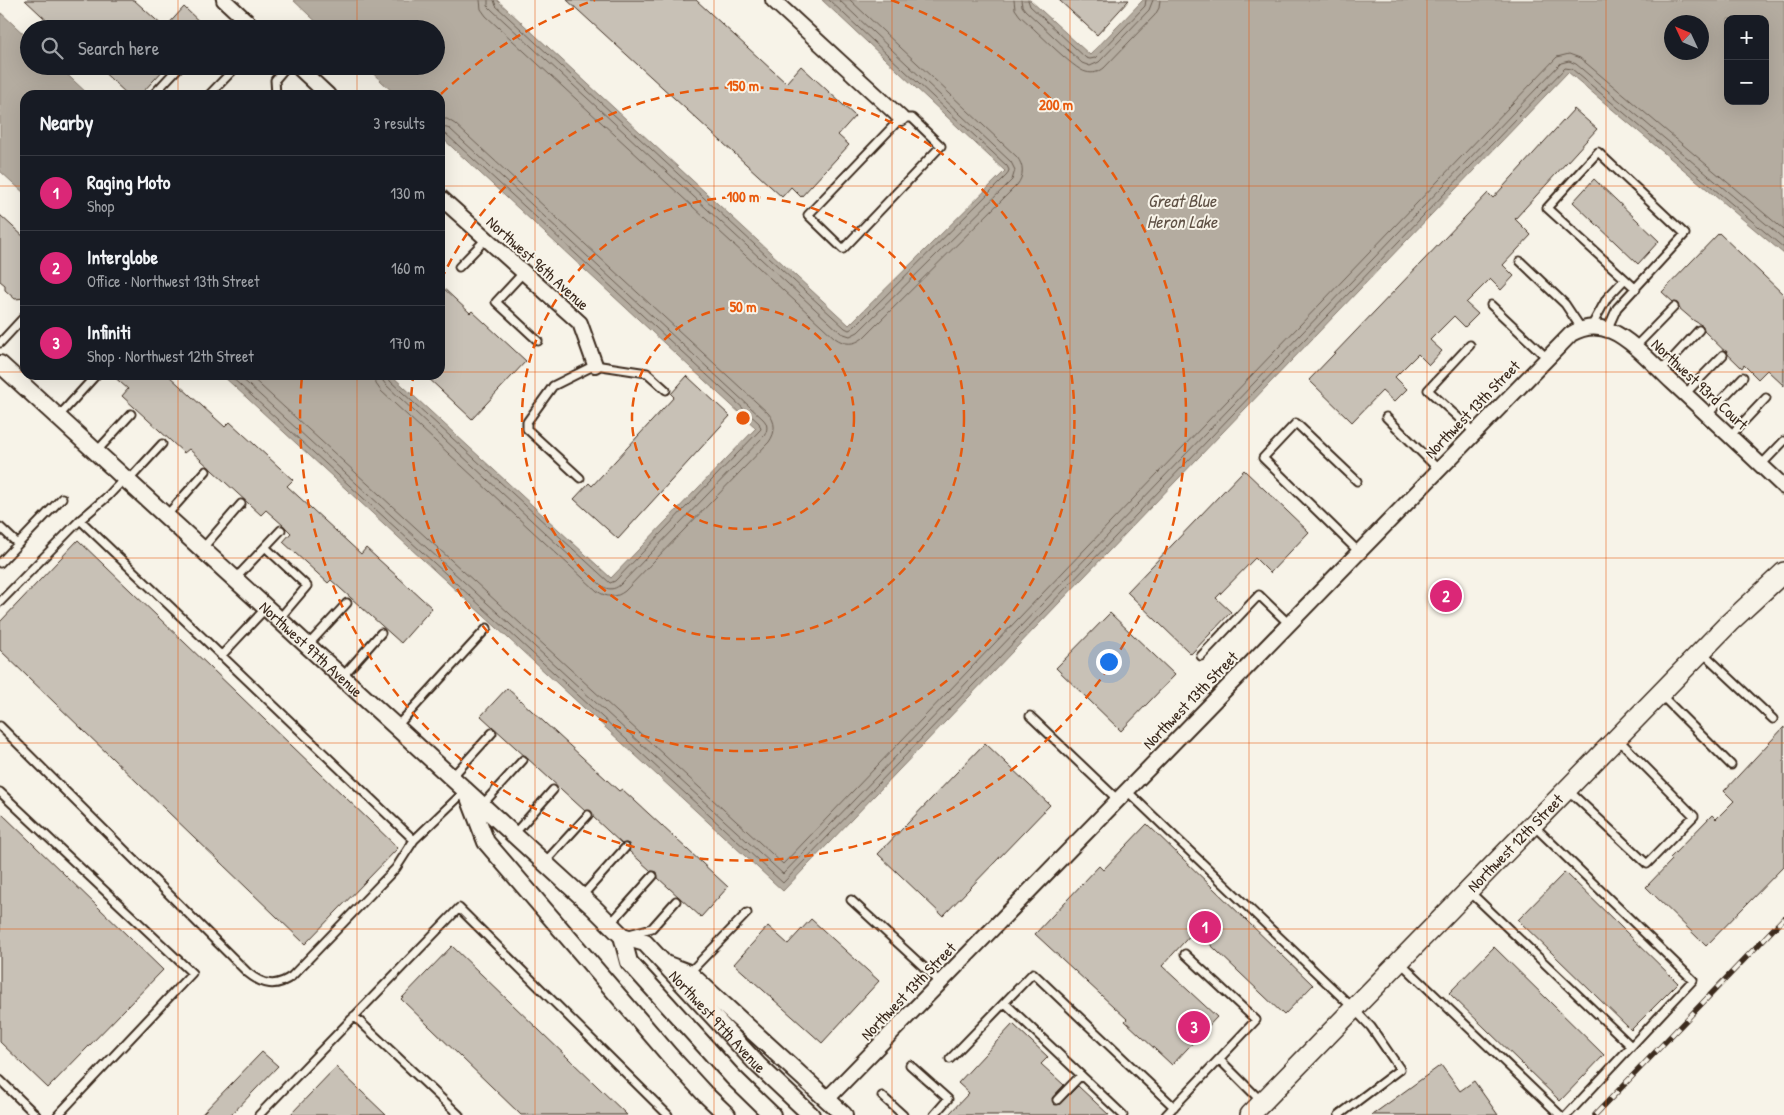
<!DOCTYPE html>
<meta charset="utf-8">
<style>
:root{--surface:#171b24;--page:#242831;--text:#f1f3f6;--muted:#9ea1a6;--line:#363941;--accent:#db2777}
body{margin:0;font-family:"Patrick Hand",sans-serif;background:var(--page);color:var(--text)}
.controls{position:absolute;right:15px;top:15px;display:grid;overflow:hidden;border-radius:10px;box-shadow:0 5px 20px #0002}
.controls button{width:45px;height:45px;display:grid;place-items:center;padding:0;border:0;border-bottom:1px solid var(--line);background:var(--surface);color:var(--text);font:25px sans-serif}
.compass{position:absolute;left:1664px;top:15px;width:45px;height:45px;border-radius:50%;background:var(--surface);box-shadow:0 5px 20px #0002;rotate:314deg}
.you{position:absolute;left:1108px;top:661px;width:18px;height:18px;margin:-12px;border:4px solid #fff;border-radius:50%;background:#1a73e8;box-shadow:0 0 0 8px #1a73e833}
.badge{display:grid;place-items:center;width:32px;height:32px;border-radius:50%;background:var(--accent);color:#fff;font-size:16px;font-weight:700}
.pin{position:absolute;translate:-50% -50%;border:2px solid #fff;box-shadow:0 1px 5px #0006}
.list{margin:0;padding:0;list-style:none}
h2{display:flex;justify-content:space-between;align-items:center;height:65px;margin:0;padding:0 20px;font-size:21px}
h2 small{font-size:16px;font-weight:400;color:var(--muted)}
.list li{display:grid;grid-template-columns:32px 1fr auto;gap:15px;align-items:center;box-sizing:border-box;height:75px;padding:0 20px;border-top:1px solid var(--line)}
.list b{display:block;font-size:19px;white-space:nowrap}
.list p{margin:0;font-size:16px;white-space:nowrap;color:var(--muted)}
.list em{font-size:16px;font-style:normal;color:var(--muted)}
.icon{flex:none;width:28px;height:28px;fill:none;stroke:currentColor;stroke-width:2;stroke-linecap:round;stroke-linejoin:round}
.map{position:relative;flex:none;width:1784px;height:1115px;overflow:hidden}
.search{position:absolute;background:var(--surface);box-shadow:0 5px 20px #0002;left:20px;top:20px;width:425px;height:55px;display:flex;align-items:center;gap:12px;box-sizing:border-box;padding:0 18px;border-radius:28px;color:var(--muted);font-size:19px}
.panel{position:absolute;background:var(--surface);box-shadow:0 5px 20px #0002;left:20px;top:90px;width:425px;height:290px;border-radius:15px}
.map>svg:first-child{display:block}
.water{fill:#b4aca0;stroke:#84786c;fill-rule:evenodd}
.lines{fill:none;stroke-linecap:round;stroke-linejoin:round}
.shore{stroke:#6b5e52;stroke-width:1}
.building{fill:#c8c1b6;stroke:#3b2a1e}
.service-casing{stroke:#3b2a1e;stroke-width:11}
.minor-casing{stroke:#3b2a1e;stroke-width:18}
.tertiary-casing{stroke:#3b2a1e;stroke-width:20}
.secondary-casing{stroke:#3b2a1e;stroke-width:22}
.service{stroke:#f7f3e8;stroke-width:7}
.minor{stroke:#f7f3e8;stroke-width:14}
.tertiary{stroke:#f7f3e8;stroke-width:16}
.secondary{stroke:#f7f3e8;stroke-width:19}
.rail-casing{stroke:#3b2a1e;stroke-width:5.5}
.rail{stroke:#f7f3e8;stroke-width:4;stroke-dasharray:11;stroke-linecap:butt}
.grid{fill:none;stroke:#e8590c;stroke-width:1;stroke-opacity:0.55}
.ring{fill:none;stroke:#e8590c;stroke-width:2.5;stroke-dasharray:9 6}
.labels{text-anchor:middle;stroke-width:4;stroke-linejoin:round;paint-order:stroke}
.street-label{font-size:16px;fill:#3b2a1e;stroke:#f7f3e8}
.water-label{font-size:18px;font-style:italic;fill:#5f5145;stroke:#f7f3e8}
.centre{fill:#e8590c;stroke:#f7f3e8;stroke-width:2.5}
.ring-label{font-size:15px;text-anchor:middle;font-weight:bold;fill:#e8590c;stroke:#f7f3e8;stroke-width:4;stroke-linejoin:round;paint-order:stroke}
</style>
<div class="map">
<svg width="1784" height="1115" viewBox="0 0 1784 1115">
<rect width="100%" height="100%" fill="#f7f3e8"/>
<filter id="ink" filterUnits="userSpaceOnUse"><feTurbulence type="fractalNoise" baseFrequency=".02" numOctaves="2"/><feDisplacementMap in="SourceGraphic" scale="10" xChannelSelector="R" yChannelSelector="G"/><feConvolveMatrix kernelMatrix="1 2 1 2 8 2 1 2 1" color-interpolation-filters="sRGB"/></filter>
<g filter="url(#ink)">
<path class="water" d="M 293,0 L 497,0 L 849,325 L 1005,171 L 822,0 L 1030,0 L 1090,55 L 1143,0 L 1784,0 L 1784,254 L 1568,72 L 783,891 L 222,375 L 391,375 L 611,578 L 756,428 L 440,136 L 440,95 L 396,95 L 365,66 L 436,66 L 436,29 L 324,29 ZM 1728,19 L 1765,19 L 1765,101 L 1728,101 ZM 1672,22 L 1702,22 L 1702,52 L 1672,52 Z
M 0,12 L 29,39 L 29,66 L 58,66 L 89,95 L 25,95 L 25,194 L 0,171 Z"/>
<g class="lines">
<path class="shore" d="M 480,0 L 481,9 L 486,16 L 835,338 C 845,345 854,345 863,338 L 1017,185 C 1024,176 1024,166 1017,157 L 850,0
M 488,0 L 488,6 L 492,10 L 841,333 L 850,336 L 858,332 L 1012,180 L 1015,170 L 1011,162 L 839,0
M 494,0 L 496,6 L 845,328 L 849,330 L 853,328 L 1007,175 L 1009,170 L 1007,166 L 829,0
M 1014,0 L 1015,9 L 1020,16 C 1032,26 1074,70 1086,72 C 1093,74 1099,72 1104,68 L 1155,15 L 1159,8 L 1160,0
M 1021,0 L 1022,6 L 1025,10 L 1082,63 L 1090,66 L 1099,62 L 1149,10 L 1153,0
M 1028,0 L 1030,6 L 1086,58 L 1090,59 L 1095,58 L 1145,6 L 1146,0
M 229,375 L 783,883 L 1565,68 L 1572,69 L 1784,248
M 238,375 L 783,874 L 1561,63 L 1569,61 L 1576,64 L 1784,239
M 249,375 L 783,864 L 1557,57 L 1569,54 L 1580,58 L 1784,230
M 375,375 L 376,384 L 381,391 L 597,591 C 607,598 616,598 625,591 L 769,442 C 776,432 776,422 768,413 L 455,124 L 447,119 L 440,119
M 382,375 L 383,381 L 386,385 L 602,586 C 608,590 614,590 620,585 L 764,436 C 768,430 768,424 763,419 L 450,129 L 440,126
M 388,375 L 390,381 L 610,583 L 615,581 L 761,429 L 759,423 L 446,134 L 440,132"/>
</g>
<path class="building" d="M 25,0 L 134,0 L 165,28 L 184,7 L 207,29 L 56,29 Z
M 567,0 L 696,0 L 786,83 L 801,66 L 855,116 L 838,135 L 849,145 L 801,197 L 791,187 L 782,197 Z
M 1059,0 L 1129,0 L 1097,35 Z
M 97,66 L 167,66 L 140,95 L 128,95 Z
M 1574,109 L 1597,129 L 1515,219 L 1531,235 L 1503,265 L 1514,276 L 1501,290 L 1490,279 L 1466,303 L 1478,314 L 1465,327 L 1454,316 L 1430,340 L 1442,351 L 1429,365 L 1418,354 L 1395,377 L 1407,389 L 1394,402 L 1382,391 L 1352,422 L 1309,380 L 1488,193 L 1493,198 Z
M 1594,179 L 1659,241 L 1638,264 L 1573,202 Z
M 0,215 L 25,238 L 25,298 L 15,299 L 5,290 L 5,285 L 0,281 Z
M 1719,233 L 1784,295 L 1784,386 L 1767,370 L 1758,379 L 1744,365 L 1742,368 L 1704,331 L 1703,326 L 1693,320 L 1679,308 L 1677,303 L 1673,302 L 1662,292 Z
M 440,285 L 470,313 L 472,311 L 526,361 L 472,419 L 425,375 L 440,375 Z
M 112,375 L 168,375 L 225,427 L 230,422 L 293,480 L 287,486 L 361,554 L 366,548 L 432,608 L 401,643 L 331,580 L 328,583 L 283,542 L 291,533 L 284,526 L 266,510 L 261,515 L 189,449 L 184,453 L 122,396 L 128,389 Z
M 687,376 L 730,416 L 618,539 L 574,499 L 589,483 L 592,486 L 674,397 L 671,394 Z
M 1244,470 L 1309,532 L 1270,573 L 1255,558 L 1216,598 L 1231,612 L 1191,654 L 1127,592 Z
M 78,540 L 398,848 L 305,944 L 0,650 L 0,622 Z
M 1110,613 L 1175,675 L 1121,731 L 1056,668 Z
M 507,688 L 619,791 L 622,789 L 728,887 L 701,917 L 658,878 L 657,872 L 651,871 L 629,851 L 629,844 L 626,843 L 622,844 L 593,817 L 591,811 L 585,811 L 481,716 Z
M 1784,727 L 1784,866 L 1706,946 L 1646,887 L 1672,860 L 1670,858 L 1712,815 L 1716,819 L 1734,801 L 1724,791 Z
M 985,743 L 1050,805 L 943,916 L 878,854 Z
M 0,812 L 163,970 L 48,1088 L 0,1042 Z
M 1147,824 L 1313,985 L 1284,1015 L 1195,930 L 1162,966 L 1217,1017 L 1172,1065 L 1125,1021 L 1127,1019 L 1035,934 L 1099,866 L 1103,870 Z
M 1565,872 L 1678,983 L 1631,1030 L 1518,920 Z
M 811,919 L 879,981 L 822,1043 L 734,964 L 768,926 L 788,944 Z
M 452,946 L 627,1115 L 521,1115 L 401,999 Z
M 1494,947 L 1604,1055 L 1560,1101 L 1449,993 Z
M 1013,1024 L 1048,1057 L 1041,1064 L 1064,1085 L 1052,1098 L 1054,1104 L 1060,1104 L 1078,1086 L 1109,1115 L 948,1115 L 969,1093 L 958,1083 Z
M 262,1052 L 278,1066 L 231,1115 L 201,1115 Z
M 1441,1065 L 1460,1091 L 1474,1081 L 1498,1115 L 1372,1115 Z
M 336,1067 L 386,1115 L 290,1115 Z"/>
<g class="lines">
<defs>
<path id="service" d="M 153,95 L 180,66
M 209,95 L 237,66
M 276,95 L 275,80 L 287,66
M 901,118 L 912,118 L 941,146 L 843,249 L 808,215 Z
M 1520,261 L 1565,304 L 1581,328
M 459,267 L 486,239
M 523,273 L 496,302 L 538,341
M 1491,305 L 1546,357
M 1591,327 L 1607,298 L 1625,279
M 1607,330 L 1617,308 L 1685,234 L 1598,152 L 1547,208 L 1636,289
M 0,343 L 25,316
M 1470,345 L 1428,390 L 1474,432
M 1635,347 L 1674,307
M 1661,371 L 1699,330
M 1685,394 L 1723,355
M 1707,415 L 1743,377
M 58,417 L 96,375
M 1386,417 L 1438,469
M 1730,436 L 1766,398
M 96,452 L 131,414
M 1761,465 L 1784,441
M 580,478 L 527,429 L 527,422 L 553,386 L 595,365 L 647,373 L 666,390
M 128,481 L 162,444
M 1357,481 L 1296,423 L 1263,458 L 1359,552
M 166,516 L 206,471
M 80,520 L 414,840
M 0,527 L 18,544
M 265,547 L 307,586 L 279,619
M 202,549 L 241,504
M 0,563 L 62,498
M 235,579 L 281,530
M 0,602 L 80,520 L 108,496 L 125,478
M 308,645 L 347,603
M 1701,651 L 1773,719
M 221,656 L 266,608
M 1201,656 L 1259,595 L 1289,624
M 343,676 L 381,633
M 1660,694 L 1731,765
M 1030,716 L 1117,799
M 0,726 L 248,973 C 263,985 276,988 292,976 L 396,868 L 414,840 L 466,790
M 397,726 L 487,628
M 452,777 L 492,733
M 1126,790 L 1353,1008 L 1371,1027 L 1400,1069 L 1339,1115
M 1568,790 L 1647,864 L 1694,816 L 1618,739
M 0,792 L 192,973 L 58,1115
M 482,805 L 523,760
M 1533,825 L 1693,980 L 1567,1115
M 514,834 L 553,790
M 545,862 L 588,815
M 1469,891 L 1631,1046
M 582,896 L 625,848
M 851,900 L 941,983
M 610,924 L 653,876
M 629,934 L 652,928 L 676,901
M 1401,963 L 1560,1115
M 689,973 L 747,913
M 1005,1003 L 1123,1115
M 354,1016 L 459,1115
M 950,1059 L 1033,973 L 1174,1107
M 1220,1060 L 1262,1102
M 910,1065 L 948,1099 L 934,1115
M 0,1080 L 36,1115
M 882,1096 L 903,1115
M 1057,1100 L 1081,1075
M 259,1115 L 459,908 L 668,1115
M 1166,1115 L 1256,1020 L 1185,954"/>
<path id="minor" d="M 224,0 L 255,29
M 773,0 L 901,118
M 297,66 L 328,95
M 440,197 L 580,323 L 595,365
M 827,1099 L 1571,334 C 1583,327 1597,325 1611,331 C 1631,339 1656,367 1672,382 C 1710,417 1747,452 1784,487"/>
<g id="tertiary">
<path id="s1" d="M 0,364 L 594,908 L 622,936 L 629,962 L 733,1077 L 772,1115"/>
<path d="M 468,795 L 486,842 L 670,1056 L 704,1093 L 727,1115"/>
<path id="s2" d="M 622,936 L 645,943 L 758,1065 L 811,1115"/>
<path d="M 668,965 L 689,973 L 844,1115"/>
</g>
<g id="secondary">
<path id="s3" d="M 1250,1115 L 1729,623 L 1784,572"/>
</g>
</defs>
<use href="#service" class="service-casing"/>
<use href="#minor" class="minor-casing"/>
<use href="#tertiary" class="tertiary-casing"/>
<use href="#secondary" class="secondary-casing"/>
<use href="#service" class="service"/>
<use href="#minor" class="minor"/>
<use href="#tertiary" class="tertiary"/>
<use href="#secondary" class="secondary"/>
<defs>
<path id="rail" d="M 1595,1115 L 1784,918"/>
</defs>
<use href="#rail" class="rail-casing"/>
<use href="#rail" class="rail"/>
</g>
</g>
<path class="grid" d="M 178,0 L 178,29M 357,0 L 357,29M 535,0 L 535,1115M 714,0 L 714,1115M 892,0 L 892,1115M 1070,0 L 1070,1115M 1249,0 L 1249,1115M 1427,0 L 1427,1115M 1606,0 L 1606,1115M 178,66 L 178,95M 357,66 L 357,95M 0,186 L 25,186M 440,186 L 1784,186M 0,372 L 25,372M 440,372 L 1784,372M 178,375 L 178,1115M 357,375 L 357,1115M 0,558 L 1784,558M 0,743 L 1784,743M 0,929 L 1784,929"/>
<g class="ring">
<circle cx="743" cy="418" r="111"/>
<circle cx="743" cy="418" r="221"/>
<path d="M441 280A332 332 0 1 1 413 378"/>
<path d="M441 94A443 443 0 0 1 595 0M891 0A443 443 0 1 1 302 376"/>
</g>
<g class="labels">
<g class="street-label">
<text transform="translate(538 263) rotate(42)" y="6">Northwest 96th Avenue</text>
<text transform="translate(1700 384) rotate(43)" y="6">Northwest 93rd Court</text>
<text transform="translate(1472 409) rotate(-46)" y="6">Northwest 13th Street</text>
<text dy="6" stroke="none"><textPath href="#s1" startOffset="422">Northwest 97th Avenue</textPath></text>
<text transform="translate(1190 700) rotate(-46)" y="6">Northwest 13th Street</text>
<text dy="6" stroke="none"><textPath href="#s3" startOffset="380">Northwest 12th Street</textPath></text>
<text transform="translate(908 991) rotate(-46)" y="6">Northwest 13th Street</text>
<text dy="6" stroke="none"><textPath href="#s2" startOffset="131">Northwest 97th Avenue</textPath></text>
</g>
<g class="water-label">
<text x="1182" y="207">Great Blue<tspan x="1182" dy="21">Heron Lake</tspan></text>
</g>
</g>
<circle cx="743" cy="418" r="8" class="centre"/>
<g class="ring-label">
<text x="743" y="91">150 m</text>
<text x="1056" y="110">200 m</text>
<text x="743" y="202">100 m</text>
<text x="743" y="312">50 m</text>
</g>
</svg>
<div class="controls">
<button>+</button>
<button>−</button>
</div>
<svg class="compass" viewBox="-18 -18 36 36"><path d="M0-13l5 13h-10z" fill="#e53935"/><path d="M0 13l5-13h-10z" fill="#9ea1a6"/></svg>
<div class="you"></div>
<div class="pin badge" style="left:1205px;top:927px">1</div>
<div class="pin badge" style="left:1446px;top:596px">2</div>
<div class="pin badge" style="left:1194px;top:1027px">3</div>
<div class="search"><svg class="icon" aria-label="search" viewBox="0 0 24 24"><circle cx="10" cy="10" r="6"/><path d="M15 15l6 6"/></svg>Search here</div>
<section class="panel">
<h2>Nearby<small>3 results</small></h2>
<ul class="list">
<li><span class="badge">1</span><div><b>Raging Moto</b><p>Shop</p></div><em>130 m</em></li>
<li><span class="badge">2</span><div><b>Interglobe</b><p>Office · Northwest 13th Street</p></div><em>160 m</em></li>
<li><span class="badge">3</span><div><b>Infiniti</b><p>Shop · Northwest 12th Street</p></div><em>170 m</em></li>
</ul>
</section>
</div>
